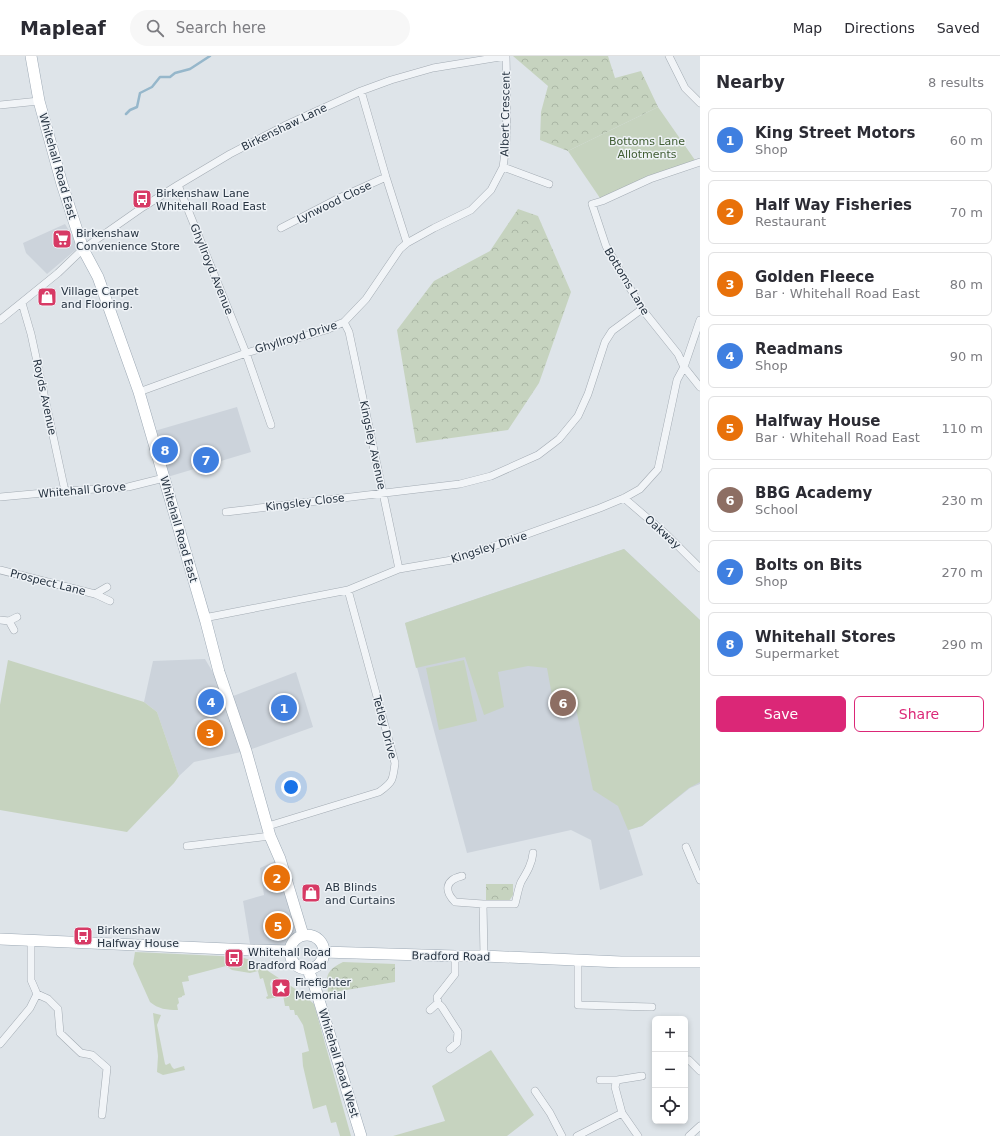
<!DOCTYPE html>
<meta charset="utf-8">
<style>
:root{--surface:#fff;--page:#f7f7f7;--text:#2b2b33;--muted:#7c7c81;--line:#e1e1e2;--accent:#db2777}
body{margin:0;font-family:"DejaVu Sans",sans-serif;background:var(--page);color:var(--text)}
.controls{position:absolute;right:12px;bottom:12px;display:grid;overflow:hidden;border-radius:6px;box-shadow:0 2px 6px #0003}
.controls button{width:36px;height:36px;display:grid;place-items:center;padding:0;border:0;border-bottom:1px solid var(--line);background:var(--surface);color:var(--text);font:20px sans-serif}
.you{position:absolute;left:291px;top:731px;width:14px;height:14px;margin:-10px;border:3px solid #fff;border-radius:50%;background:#1a73e8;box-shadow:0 0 0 6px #1a73e833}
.badge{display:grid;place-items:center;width:26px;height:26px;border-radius:50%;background:var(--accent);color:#fff;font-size:13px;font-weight:700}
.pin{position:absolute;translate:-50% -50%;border:2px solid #fff;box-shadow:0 1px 4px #0006}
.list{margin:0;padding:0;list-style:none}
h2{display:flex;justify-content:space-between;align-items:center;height:52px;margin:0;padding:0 16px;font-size:17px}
h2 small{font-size:13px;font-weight:400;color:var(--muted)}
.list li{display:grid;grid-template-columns:26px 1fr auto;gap:12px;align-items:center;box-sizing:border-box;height:64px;margin:0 8px 8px;padding:0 8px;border:1px solid var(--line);border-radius:6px}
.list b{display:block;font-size:15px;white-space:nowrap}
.list p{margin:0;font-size:13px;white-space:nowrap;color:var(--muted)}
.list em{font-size:13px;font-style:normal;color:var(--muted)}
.actions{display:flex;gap:8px;padding:12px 16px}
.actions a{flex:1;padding:9px 0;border:1px solid var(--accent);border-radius:6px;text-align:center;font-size:14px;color:var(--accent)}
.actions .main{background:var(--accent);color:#fff}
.icon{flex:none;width:22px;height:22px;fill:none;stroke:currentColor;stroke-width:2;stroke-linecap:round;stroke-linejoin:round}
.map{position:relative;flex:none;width:700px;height:1080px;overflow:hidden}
header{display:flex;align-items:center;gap:24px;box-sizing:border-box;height:56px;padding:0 20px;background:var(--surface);border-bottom:1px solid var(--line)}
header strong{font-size:19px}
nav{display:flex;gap:22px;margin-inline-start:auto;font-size:14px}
.search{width:280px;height:36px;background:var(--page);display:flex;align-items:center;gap:10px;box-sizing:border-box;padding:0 14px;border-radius:22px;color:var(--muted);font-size:15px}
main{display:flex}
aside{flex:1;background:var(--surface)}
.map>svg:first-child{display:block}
.built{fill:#ccd3db}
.green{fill:#c6d3bf}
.park{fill:url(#park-crowns)}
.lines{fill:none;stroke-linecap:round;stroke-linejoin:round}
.stream{stroke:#96b7cb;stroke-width:2.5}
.street-casing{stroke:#a3abb3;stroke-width:8}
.primary-casing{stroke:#9da9b5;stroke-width:12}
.street{stroke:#f1f4f7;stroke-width:7}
.primary{stroke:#fff;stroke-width:11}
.labels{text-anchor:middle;stroke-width:3;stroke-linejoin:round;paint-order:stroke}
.street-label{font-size:11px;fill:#263341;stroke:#eef2f6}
.park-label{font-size:11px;fill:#405d33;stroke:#eef2f6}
.poi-label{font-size:11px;fill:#263341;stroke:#eef2f6;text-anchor:start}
</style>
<header>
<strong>Mapleaf</strong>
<div class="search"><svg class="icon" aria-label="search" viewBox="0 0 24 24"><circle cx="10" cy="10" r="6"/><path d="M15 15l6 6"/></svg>Search here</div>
<nav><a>Map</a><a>Directions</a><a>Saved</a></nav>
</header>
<main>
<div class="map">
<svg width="700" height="1080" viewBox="0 0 700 1080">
<defs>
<pattern id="park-crowns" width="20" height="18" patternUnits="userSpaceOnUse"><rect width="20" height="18" fill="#c6d3bf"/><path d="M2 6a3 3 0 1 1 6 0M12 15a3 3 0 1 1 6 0" fill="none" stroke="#aab6a5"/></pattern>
</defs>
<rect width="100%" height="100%" fill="#dee4e9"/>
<path class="built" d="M 65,168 L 79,191 L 47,218 L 26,197 L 23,187 Z
M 237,351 L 251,396 L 164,422 L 151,376 Z
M 624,493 L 700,564 L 700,728 L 690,732 L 642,770 L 629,774 L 643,819 L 600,834 L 591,784 L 571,774 L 467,797 L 405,567 Z
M 205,603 L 228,642 L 296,616 L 313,671 L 246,695 L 194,706 L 179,720 L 157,656 L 144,646 L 153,605 Z
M 280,803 L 300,880 L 294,885 L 290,895 L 251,894 L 243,845 L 264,839 L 260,812 Z"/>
<path class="green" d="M 658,51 L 697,107 L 602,145 L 568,95 Z
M 624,493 L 700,564 L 700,726 L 689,732 L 642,770 L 628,774 L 618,750 L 593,734 L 575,648 L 554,651 L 547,612 L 528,610 L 498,616 L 504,651 L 484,659 L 465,601 L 416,612 L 405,567 Z
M 8,604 L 144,646 L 157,656 L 179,720 L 174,727 L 127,776 L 0,754 L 0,649 Z
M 464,604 L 477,665 L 439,674 L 426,612 Z
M 135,896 L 241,901 L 253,905 L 300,936 L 314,948 L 351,1080 L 340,1080 L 336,1066 L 331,1067 L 326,1049 L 313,1053 L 303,1010 L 302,997 L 309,995 L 303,969 L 297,959 L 295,959 L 294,954 L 290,954 L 289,950 L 285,950 L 283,939 L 286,932 L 273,923 L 271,924 L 270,928 L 271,931 L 279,938 L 279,941 L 267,943 L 266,941 L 268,940 L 263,922 L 260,923 L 258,915 L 250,917 L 232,914 L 226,910 L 188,920 L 189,925 L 182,926 L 185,939 L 182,940 L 182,941 L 178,942 L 179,947 L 177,949 L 178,954 C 167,954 158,953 150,946 L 133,908 Z
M 153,957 L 161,959 L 157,969 L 165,1008 L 166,1009 L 170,1007 L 172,1011 L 174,1013 L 184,1010 L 185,1014 L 163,1019 L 157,1016 L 158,1000 Z
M 491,994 L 534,1059 L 507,1080 L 393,1080 L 445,1065 L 432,1030 Z"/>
<path class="park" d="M 513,0 L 608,0 L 615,22 L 641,15 L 658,51 L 568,95 L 540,84 L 541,56 L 548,30 Z
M 518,153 L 538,160 L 571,236 L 539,327 L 508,374 L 416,387 L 397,274 L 434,225 L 490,195 Z
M 486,828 L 513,828 L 513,839 L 509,845 L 486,845 Z
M 343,906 L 395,908 L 395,926 L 328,937 C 326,918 326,915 343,906 Z"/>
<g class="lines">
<path class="stream" d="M 126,58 L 130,54 L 137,51 L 140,37 L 152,31 L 160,21 L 170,21 L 175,17 L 190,13 L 210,0"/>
<defs>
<path id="street" d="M 669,0 L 685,32 L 700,47
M 0,49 L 39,45
M 700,106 L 650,123 L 602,145 L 592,148 L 606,190 L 642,253 L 678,298 L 684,311 L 700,331
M 503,111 L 549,128
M 178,129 L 246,297 L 271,369
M 281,172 L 337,143 L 386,121
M 407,187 L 434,172 L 471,154 L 491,134 L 503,111 L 506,90 L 507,45 L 506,0
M 22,247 L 31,278 L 65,435
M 0,264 L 58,217 L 83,193 L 143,151 L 178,129 L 230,98 L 284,70 L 361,35 L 391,24 L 433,12 L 506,0
M 344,266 L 349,276 L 399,513
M 139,336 L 246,297 L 326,274 L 344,266 L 366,243 L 400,193 L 407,187 L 386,121 L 361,35
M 0,441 L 65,435 L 128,431 L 164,422
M 624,442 L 666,478 L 700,512
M 226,456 L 460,428 L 491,420 L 538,399 L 559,383 L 578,360 L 588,338 L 605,286 L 612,275 L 642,253
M 0,514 L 95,538 L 110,545
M 95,538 L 107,531
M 204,562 L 348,534 L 399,513 L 452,504 L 491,491 L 600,452 L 624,442 L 640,433 L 658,413 L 677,324 L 684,311 L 700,264
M 0,564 L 9,565 L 17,561
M 9,565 L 14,574
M 268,770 L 379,736 C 393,726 393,724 395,707 L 348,534
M 187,790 L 270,780
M 686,791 L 700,824
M 462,820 C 445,824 444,835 455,846 L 483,848 L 484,900
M 483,848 L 515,848 C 517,841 518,833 521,826 C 527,816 532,808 533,797
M 31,884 L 31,924 L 37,938 L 48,943 L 58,953 L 60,977 L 81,997 L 92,999 L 107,1012 L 102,1059
M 578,904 L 578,949 L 652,951
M 430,954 L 438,947
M 0,988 L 30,952 L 37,938
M 450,993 L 457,987 L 458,976 L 442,951 L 438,947 L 437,941 L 455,918 L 455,900
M 689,1004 L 700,1015
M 600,1024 L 617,1024
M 535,1035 L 550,1057 L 562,1080
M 577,1080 L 622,1057
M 638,1080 L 622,1057 L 615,1031 L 617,1024 L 642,1020
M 689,1080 L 700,1070"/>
<path id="primary" d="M 31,0 L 39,45 L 62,128 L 83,193 L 98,221 L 139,336 L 206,566 L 219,616 L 246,695 L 270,780 L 280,803 L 303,879
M290 896a17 17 0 1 1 34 0a17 17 0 1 1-34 0Z
M 0,883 L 251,894 L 290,895
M 323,896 L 455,900 L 484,900 L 621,906 L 700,906
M 307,912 L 314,928 L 361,1080"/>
</defs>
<use href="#street" class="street-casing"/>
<use href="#primary" class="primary-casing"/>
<use href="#street" class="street"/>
<use href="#primary" class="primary"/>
</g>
<defs>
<symbol id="bus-square" viewBox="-11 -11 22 22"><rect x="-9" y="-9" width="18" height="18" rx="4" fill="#d73a65" stroke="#eef2f6"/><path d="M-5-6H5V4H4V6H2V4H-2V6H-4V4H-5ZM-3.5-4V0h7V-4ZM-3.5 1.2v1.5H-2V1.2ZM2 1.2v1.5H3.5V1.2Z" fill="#fff"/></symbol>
<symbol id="supermarket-square" viewBox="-11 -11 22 22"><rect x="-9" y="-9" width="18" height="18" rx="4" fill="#d73a65" stroke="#eef2f6"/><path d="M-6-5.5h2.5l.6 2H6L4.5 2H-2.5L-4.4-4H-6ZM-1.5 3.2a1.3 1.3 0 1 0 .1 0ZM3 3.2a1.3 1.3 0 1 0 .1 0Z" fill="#fff"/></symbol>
<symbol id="shop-square" viewBox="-11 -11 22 22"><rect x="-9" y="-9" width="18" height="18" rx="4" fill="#d73a65" stroke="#eef2f6"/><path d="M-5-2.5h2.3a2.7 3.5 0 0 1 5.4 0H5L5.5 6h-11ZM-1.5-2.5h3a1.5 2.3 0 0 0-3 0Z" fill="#fff"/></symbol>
<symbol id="sight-square" viewBox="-11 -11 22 22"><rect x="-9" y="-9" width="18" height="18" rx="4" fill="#d73a65" stroke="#eef2f6"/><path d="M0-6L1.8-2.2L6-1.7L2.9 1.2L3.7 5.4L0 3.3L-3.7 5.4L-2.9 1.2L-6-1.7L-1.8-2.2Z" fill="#fff"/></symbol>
</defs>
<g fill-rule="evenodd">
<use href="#bus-square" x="131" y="132" width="22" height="22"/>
<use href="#supermarket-square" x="51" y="172" width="22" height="22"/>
<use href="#shop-square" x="36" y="230" width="22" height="22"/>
<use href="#shop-square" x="300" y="826" width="22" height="22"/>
<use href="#bus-square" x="72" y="869" width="22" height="22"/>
<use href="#bus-square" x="223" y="891" width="22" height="22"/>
<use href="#sight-square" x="270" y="921" width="22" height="22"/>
</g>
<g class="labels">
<g class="street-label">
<text transform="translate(505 58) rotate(-89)" y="4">Albert Crescent</text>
<text transform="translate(284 71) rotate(-26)" y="4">Birkenshaw Lane</text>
<text transform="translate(58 110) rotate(74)" y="4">Whitehall Road East</text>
<text transform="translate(334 146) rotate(-26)" y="4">Lynwood Close</text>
<text transform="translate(212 213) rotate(68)" y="4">Ghyllroyd Avenue</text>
<text transform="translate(627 225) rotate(59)" y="4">Bottoms Lane</text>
<text transform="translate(296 281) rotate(-17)" y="4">Ghyllroyd Drive</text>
<text transform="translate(45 341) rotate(78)" y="4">Royds Avenue</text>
<text transform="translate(373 389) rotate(78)" y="4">Kingsley Avenue</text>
<text transform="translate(82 434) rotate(-5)" y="4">Whitehall Grove</text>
<text transform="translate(305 446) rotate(-7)" y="4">Kingsley Close</text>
<text transform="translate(179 473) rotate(74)" y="4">Whitehall Road East</text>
<text transform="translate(663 476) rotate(42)" y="4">Oakway</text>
<text transform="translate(489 491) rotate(-18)" y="4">Kingsley Drive</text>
<text transform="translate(48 526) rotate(14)" y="4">Prospect Lane</text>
<text transform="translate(385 671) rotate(75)" y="4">Tetley Drive</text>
<text transform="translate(451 900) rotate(1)" y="4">Bradford Road</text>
<text transform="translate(339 1007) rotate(73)" y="4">Whitehall Road West</text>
</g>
<g class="park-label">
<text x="647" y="89">Bottoms Lane<tspan x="647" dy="13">Allotments</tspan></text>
</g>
<g class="poi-label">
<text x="156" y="141">Birkenshaw Lane<tspan x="156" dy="13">Whitehall Road East</tspan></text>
<text x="76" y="181">Birkenshaw<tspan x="76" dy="13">Convenience Store</tspan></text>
<text x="61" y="239">Village Carpet<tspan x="61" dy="13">and Flooring.</tspan></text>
<text x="325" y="835">AB Blinds<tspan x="325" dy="13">and Curtains</tspan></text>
<text x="97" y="878">Birkenshaw<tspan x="97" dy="13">Halfway House</tspan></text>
<text x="248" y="900">Whitehall Road<tspan x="248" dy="13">Bradford Road</tspan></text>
<text x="295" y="930">Firefighter<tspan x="295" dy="13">Memorial</tspan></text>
</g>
</g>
</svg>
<div class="controls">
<button>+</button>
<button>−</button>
<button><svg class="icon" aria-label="locate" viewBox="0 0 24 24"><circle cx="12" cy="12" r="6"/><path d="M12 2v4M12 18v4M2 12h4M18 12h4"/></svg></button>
</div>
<div class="you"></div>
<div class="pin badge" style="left:284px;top:652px;background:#3f7fe0">1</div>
<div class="pin badge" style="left:277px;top:822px;background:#e8710a">2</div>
<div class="pin badge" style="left:210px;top:677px;background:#e8710a">3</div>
<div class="pin badge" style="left:211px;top:646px;background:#3f7fe0">4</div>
<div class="pin badge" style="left:278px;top:870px;background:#e8710a">5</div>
<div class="pin badge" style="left:563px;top:647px;background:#8d6e63">6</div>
<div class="pin badge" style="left:206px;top:404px;background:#3f7fe0">7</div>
<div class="pin badge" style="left:165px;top:394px;background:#3f7fe0">8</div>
</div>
<aside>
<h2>Nearby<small>8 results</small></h2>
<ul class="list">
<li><span class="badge" style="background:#3f7fe0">1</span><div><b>King Street Motors</b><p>Shop</p></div><em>60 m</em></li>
<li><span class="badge" style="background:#e8710a">2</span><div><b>Half Way Fisheries</b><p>Restaurant</p></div><em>70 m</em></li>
<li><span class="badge" style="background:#e8710a">3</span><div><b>Golden Fleece</b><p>Bar · Whitehall Road East</p></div><em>80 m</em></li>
<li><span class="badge" style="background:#3f7fe0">4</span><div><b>Readmans</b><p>Shop</p></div><em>90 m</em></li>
<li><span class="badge" style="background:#e8710a">5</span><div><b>Halfway House</b><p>Bar · Whitehall Road East</p></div><em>110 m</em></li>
<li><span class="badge" style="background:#8d6e63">6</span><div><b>BBG Academy</b><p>School</p></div><em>230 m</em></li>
<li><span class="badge" style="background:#3f7fe0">7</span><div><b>Bolts on Bits</b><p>Shop</p></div><em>270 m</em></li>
<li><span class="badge" style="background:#3f7fe0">8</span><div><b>Whitehall Stores</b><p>Supermarket</p></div><em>290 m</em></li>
</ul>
<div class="actions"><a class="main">Save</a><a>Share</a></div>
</aside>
</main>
